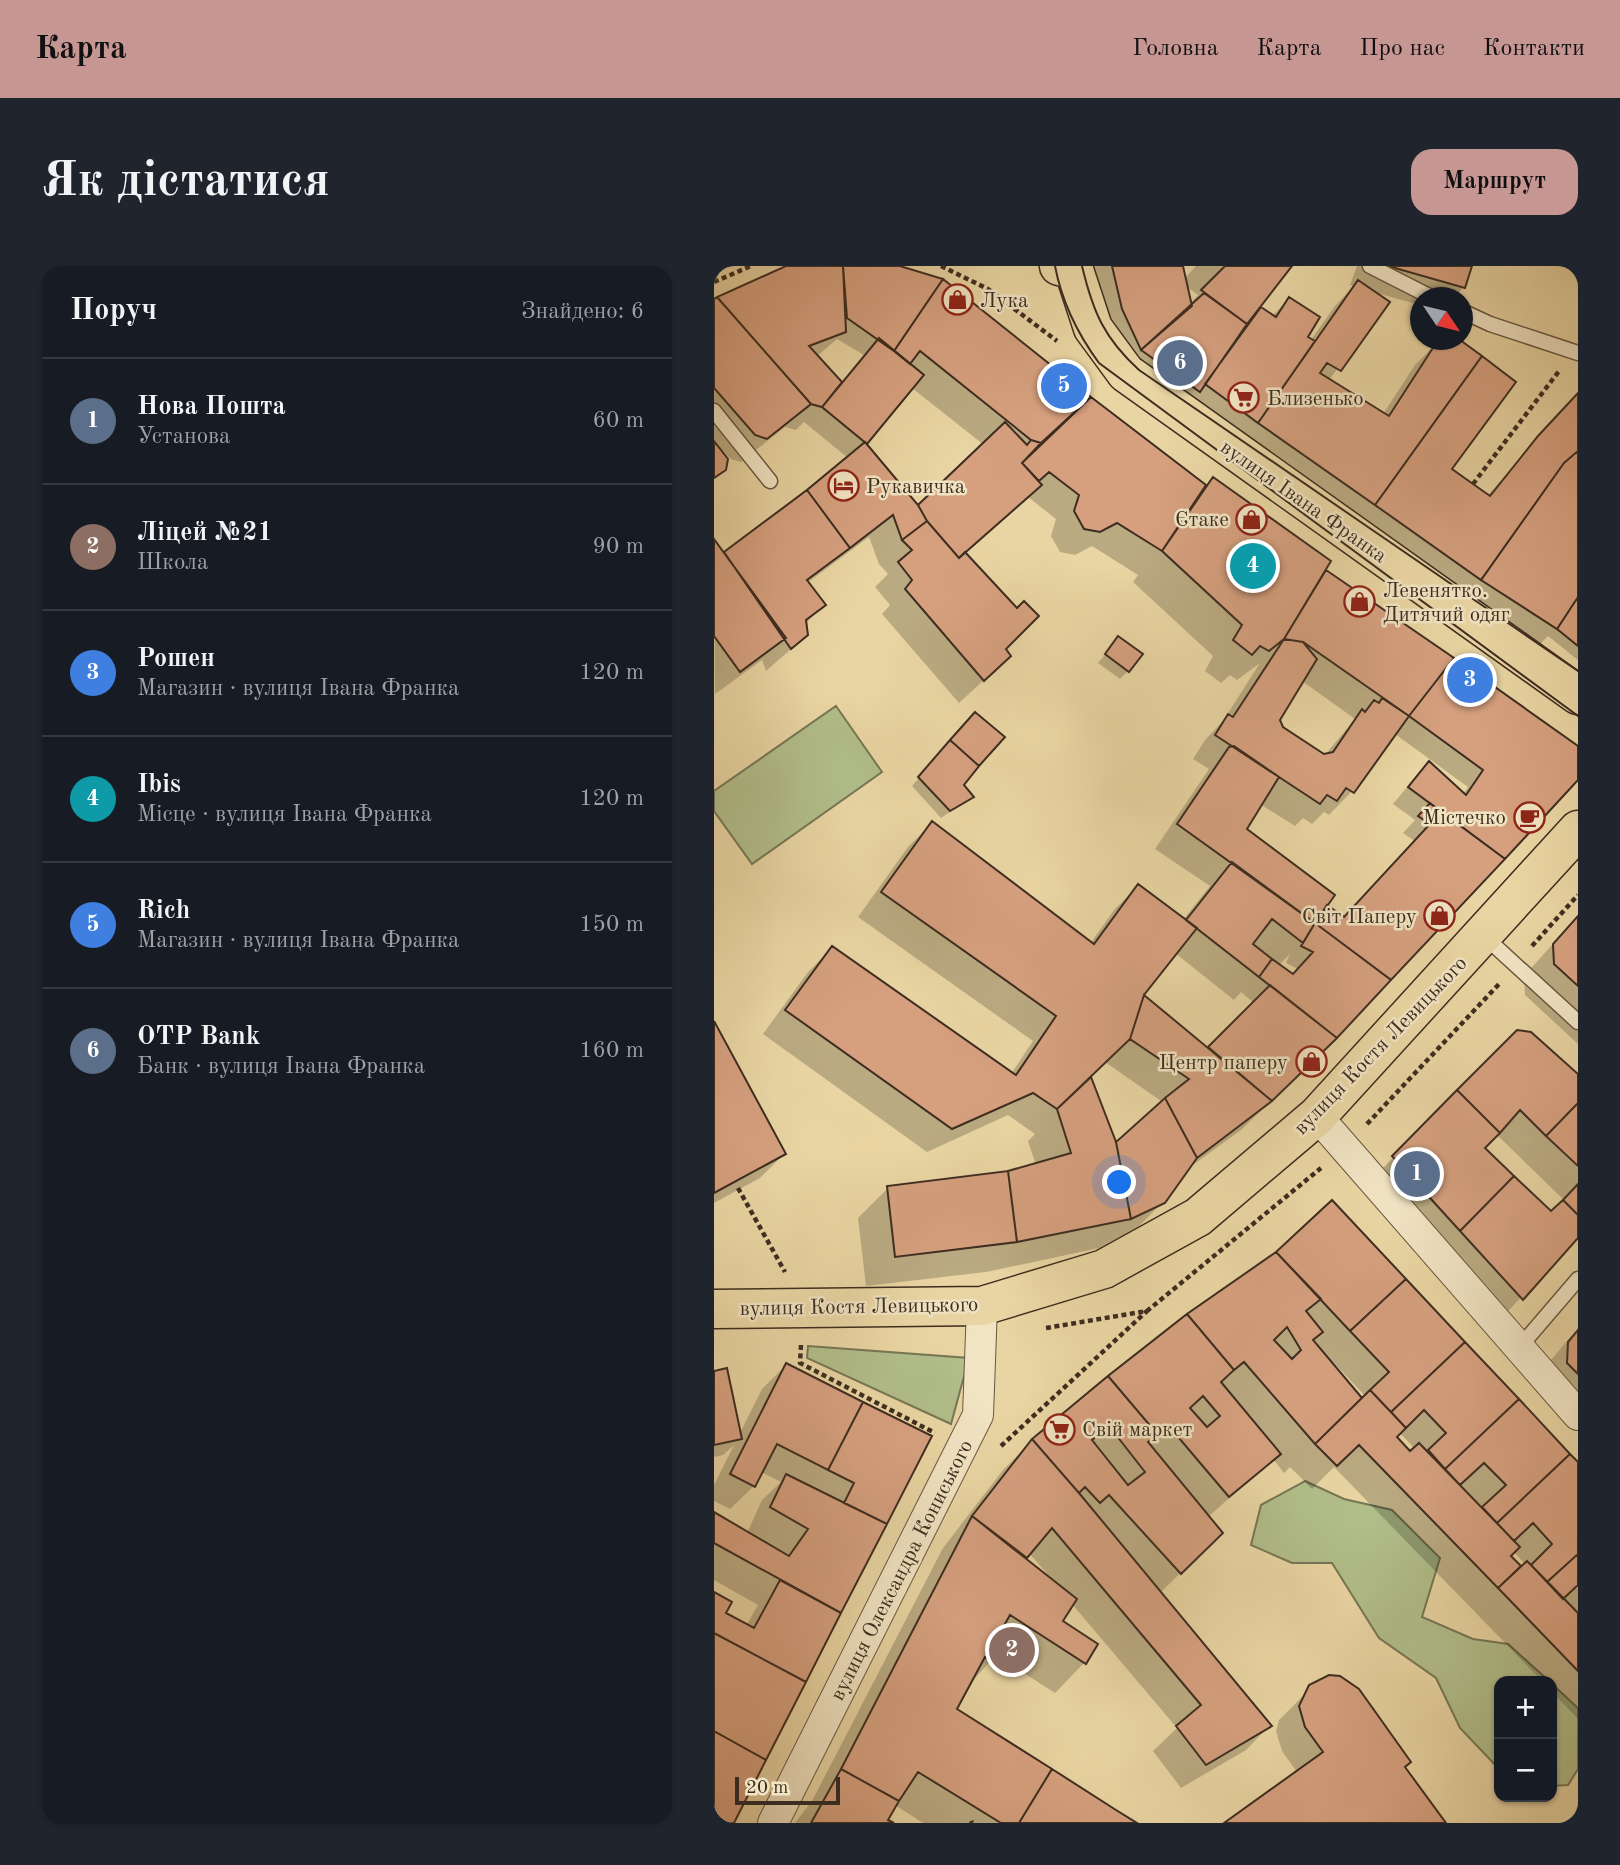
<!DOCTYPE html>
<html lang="uk">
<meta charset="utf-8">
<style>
:root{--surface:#171b24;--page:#20242c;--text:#f1f3f6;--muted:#9ea1a6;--line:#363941;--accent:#c59692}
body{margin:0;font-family:"Old Standard TT",serif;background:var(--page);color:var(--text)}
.controls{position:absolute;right:21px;bottom:21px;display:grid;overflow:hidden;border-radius:14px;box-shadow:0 2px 5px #0004}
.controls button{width:63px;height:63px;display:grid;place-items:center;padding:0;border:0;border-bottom:2px solid var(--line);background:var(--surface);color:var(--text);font:35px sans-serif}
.compass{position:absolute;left:696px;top:21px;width:63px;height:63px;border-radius:50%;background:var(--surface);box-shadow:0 2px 5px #0004;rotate:125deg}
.scale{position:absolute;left:21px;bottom:18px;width:105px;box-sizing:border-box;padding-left:7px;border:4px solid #3d2d20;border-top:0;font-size:19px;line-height:24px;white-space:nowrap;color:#3d2d20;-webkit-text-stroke:5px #f1e4c3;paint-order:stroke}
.you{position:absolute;left:406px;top:917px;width:24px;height:24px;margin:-18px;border:5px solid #fff;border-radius:50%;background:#1a73e8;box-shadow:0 0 0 10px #1a73e833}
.badge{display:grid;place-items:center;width:46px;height:46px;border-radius:50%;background:var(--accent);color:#fff;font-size:23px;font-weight:700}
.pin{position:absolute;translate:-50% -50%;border:4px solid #fff;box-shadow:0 2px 7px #0006}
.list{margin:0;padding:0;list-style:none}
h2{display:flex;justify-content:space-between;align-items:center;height:91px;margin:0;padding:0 28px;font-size:30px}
h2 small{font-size:23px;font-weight:400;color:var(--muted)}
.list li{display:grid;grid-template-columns:46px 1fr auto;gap:21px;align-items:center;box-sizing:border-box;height:126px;padding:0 28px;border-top:2px solid var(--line)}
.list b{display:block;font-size:26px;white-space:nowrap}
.list p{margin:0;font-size:23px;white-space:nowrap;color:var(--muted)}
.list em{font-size:23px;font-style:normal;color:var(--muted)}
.map{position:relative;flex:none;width:864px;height:1557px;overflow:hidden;border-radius:21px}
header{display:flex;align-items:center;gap:42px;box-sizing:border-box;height:98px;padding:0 35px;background:var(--accent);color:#111}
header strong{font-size:33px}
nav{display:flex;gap:38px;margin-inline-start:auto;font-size:24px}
.intro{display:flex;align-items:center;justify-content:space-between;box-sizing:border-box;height:168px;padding:0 42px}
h1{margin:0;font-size:49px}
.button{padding:18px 32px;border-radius:21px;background:var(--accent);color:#111;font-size:24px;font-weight:700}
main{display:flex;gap:42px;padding:0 42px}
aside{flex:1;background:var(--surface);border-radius:21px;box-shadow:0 2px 5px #0004}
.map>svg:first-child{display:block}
.green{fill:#b1be8a;stroke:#777655;stroke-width:2}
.shadow{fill:#0003;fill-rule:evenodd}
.building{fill:#d6a07f;stroke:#3d2d20;stroke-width:2;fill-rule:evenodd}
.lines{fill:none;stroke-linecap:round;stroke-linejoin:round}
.lane-casing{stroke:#685741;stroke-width:17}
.street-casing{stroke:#685741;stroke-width:32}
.primary-casing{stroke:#3d2d20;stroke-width:41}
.path{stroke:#3d2d20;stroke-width:4.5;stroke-dasharray:5 3.5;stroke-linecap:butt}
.lane{stroke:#f1e4c3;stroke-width:14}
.street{stroke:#f1e4c3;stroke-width:30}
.primary{stroke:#e9d5a3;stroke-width:38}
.tram{stroke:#3d2d20;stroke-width:2}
.labels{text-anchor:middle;stroke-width:5;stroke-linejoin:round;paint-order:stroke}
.poi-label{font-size:21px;fill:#3d2d20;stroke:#f1e4c3;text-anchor:start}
.street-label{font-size:21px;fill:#3d2d20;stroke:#f1e4c3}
</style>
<header>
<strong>Карта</strong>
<nav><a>Головна</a><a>Карта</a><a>Про нас</a><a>Контакти</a></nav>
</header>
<div class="intro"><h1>Як дістатися</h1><a class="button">Маршрут</a></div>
<main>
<aside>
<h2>Поруч<small>Знайдено: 6</small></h2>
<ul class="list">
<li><span class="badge" style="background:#5c6f8a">1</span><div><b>Нова Пошта</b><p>Установа</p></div><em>60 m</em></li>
<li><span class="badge" style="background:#8d6e63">2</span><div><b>Ліцей №21</b><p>Школа</p></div><em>90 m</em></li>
<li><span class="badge" style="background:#3f7fe0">3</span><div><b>Рошен</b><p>Магазин · вулиця Івана Франка</p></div><em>120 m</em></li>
<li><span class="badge" style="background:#0f9aa8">4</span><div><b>Ibis</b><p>Місце · вулиця Івана Франка</p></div><em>120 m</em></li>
<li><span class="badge" style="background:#3f7fe0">5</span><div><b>Rich</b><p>Магазин · вулиця Івана Франка</p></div><em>150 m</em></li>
<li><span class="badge" style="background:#5c6f8a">6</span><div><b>OTP Bank</b><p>Банк · вулиця Івана Франка</p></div><em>160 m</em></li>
</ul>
</aside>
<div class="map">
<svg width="864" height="1557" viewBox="0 0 864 1557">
<rect width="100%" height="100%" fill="#e9d5a3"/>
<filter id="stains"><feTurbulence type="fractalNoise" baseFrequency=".00286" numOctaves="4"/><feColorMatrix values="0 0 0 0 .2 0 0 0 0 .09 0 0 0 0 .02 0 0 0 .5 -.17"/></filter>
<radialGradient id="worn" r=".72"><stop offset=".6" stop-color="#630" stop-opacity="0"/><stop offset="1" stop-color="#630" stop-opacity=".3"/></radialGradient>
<path class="green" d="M 122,440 L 168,506 L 38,598 L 0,545 L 0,525 Z
M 94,1080 L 255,1092 L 237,1158 L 93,1092 Z
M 591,1215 L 630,1233 L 678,1244 L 726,1292 L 708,1351 L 759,1373 L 794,1378 L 835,1415 L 785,1415 L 785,1503 L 746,1462 L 722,1412 L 665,1372 L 618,1297 L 578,1297 L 537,1279 L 547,1239 Z
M 838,1418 L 864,1442 L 864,1503 L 854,1519 L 838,1520 Z"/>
<path class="shadow" d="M 76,0 L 180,0 L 228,15 L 491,220 L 499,213 L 606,313 L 612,307 L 864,482 L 591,802 L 527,864 L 472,904 L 450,935 L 425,960 L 385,982 L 272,1006 L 152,1020 L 144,952 L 174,922 L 295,907 L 322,899 L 314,875 L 321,868 L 294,849 L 213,886 L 49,768 L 94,706 L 118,682 L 297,808 L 319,775 L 144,651 L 194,581 L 218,557 L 376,678 L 400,644 L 424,620 L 469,654 L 496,620 L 441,583 L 495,503 L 479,493 L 491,474 L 509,455 L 546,397 L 523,414 L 516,409 L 507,417 L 491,405 L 499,390 L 419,316 L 424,309 L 378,280 L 361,289 L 346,286 L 337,270 L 342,253 L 314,231 L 250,288 L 290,383 L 271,413 L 245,437 L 168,348 L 176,339 L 161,321 L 174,308 L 165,298 L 155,271 L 93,317 L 110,339 L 91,358 L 93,369 L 52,405 L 48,394 L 1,428 L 0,276 L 9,289 L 134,192 L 90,156 L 82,164 L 71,161 L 27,196 L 17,193 L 0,176 L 0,35 ZM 123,73 L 150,89 L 127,117 L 102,91 ZM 198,122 L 270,179 L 204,242 L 151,179 ZM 588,415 L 641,453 L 610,490 L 567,462 L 564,454 ZM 681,468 L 754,521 L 749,528 L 715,498 L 699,514 L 679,538 L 701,554 L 689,567 L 702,576 L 630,653 L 611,640 L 530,563 L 546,538 L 581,560 L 589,552 L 598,558 L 610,546 L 615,549 L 638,525 ZM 461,687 L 520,734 L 527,726 L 540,737 L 493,784 L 428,729 ZM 576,688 L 572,697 L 584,703 L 578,710 L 564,700 ZM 391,796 L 450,837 L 401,879 L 375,811 Z
M 369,0 L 467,0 L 470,13 L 482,0 L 575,0 L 536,50 L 547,43 L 558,50 L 575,33 L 592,71 L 597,74 L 621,40 L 640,20 L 636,19 L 643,0 L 756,0 L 750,21 L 739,32 L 706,32 L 706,39 L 659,26 L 673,36 L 615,114 L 669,148 L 701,99 L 725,75 L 729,78 L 733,74 L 743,74 L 799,117 L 736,203 L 773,230 L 864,128 L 864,394 L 834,370 L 818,386 L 403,108 ZM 472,20 L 484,29 L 475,38 ZM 624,41 L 628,41 L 598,83 L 595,81 Z
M 405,372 L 414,405 L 406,413 L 384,397 Z
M 254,456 L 248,519 L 258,531 L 227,552 L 198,520 Z
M 864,650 L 864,778 L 811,729 L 810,710 Z
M 0,759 L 70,888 L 46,912 L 0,937 Z
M 804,766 L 864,811 L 864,970 L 784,1056 L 656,915 ZM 782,868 L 850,934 L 837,947 L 769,882 Z
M 563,987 L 864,1200 L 864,1453 L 838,1426 L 838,1415 L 828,1415 L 620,1201 L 598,1223 L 576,1201 L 570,1207 L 559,1193 L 494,1251 L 507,1267 L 445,1328 L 555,1460 L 532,1484 L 467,1522 L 439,1485 L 463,1462 L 358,1338 L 346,1355 L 382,1379 L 370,1397 L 341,1427 L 282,1389 L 253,1421 L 240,1444 L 420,1557 L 209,1557 L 181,1539 L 172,1555 L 176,1557 L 81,1557 L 98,1535 L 229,1282 L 289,1204 L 319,1174 ZM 620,1097 L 652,1131 L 635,1143 L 618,1099 ZM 686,1167 L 701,1183 L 696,1187 L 681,1171 ZM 799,1285 L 811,1298 L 807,1303 L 795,1290 ZM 315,1287 L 336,1311 L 334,1312 L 310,1293 Z
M 864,1062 L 864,1154 L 831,1101 Z
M 72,1099 L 215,1171 L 18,1557 L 0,1557 L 0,1328 L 10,1348 L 32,1360 L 44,1339 L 0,1314 L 0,1248 L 33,1267 L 48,1234 L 67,1216 L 47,1206 L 40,1220 L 16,1243 L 0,1235 L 0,1219 L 20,1179 L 9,1189 L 0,1191 L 0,1107 L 25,1169 L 48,1123 Z
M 626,1412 L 730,1557 L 513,1557 L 583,1506 L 568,1485 L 562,1465 L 565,1454 L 605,1414 Z"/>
<path class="building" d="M 72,0 L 129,0 L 132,66 L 95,80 L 128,116 L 108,141 L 97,138 L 3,31 Z
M 129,0 L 186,0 L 229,13 L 180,85 L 133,52 Z
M 398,0 L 469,0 L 478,40 L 427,84 L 408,43 Z
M 511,0 L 578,0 L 533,58 L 487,24 Z
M 674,0 L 758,0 L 751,22 Z
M 229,13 L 377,131 L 327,177 L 317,174 L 206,85 L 196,98 L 180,85 Z
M 644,14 L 676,36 L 627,105 L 613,97 L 606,107 L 675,150 L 724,74 L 746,74 L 768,90 L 661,239 L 544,157 Z
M 490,27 L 533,58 L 486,126 L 427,84 Z
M 3,31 L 97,138 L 53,173 L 41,169 L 0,122 L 0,33 Z
M 575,31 L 606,51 L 594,71 L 601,75 L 544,157 L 491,118 L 547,41 L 562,51 Z
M 165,72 L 210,109 L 153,178 L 108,141 Z
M 768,90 L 802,116 L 738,203 L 776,230 L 824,170 L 864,127 L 864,185 L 850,197 L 767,314 L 661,239 Z
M 377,131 L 492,219 L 448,285 L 403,257 L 386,266 L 370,263 L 360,245 L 365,229 L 335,206 L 325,215 L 308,197 Z
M 291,156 L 313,179 L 317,174 L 327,177 L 308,197 L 328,219 L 245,292 L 213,255 L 204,239 Z
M 0,175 L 14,193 L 12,204 L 0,212 Z
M 151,176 L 204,239 L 213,255 L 188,274 L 179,249 L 136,282 L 93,224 Z
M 864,185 L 864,331 L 843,363 L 767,314 L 850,197 Z
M 499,211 L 617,295 L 570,373 L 555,385 L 546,380 L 538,389 L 519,374 L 528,359 L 448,285 Z
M 93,224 L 136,282 L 93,314 L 112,339 L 92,354 L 94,369 L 77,383 L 10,286 Z
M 213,255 L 245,292 L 251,286 L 303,342 L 310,335 L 325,350 L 292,383 L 297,390 L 270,415 L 191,323 L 198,314 L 184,296 L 198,284 L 188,274 Z
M 0,273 L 72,372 L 26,406 L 0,370 Z
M 612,304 L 740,392 L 695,450 L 589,376 L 570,373 Z
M 864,331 L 864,380 L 843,363 Z
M 404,370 L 429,388 L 415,406 L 391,388 Z
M 570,373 L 589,376 L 603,393 L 566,454 L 569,461 L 610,488 L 619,486 L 648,443 L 651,446 L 660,434 L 665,437 L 668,432 L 695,450 L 640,527 L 632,522 L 623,535 L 613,529 L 606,538 L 501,469 L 514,448 L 519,451 Z
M 740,392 L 864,480 L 864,514 L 791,593 L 694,521 L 715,495 L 752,529 L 769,504 L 695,450 Z
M 261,446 L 291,471 L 265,500 L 236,474 Z
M 236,474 L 265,500 L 250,519 L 260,531 L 236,545 L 204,511 Z
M 520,480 L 565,511 L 533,563 L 621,629 L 601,657 L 463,558 L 515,481 Z
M 716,537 L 791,593 L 677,714 L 601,657 L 613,639 L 630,651 L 716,558 L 704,550 Z
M 218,555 L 380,678 L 424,618 L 483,662 L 430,729 L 416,773 L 343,843 L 319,827 L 238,863 L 71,744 L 118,680 L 302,809 L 342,750 L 167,626 Z
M 518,596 L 601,657 L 589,677 L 558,653 L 539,678 L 558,693 L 545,711 L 472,654 Z
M 864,650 L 864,720 L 840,698 L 839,678 Z
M 601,657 L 677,714 L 623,772 L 545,711 L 558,693 L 579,708 L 599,686 L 587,680 Z
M 556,719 L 623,772 L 558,835 L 494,781 Z
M 430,729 L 558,835 L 483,892 L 451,832 L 475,813 L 416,773 Z
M 0,755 L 72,888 L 0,927 Z
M 803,764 L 817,766 L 864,808 L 864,837 L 832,870 L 806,844 L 786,867 L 743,824 Z
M 377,811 L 402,876 L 417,953 L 303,976 L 294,905 L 357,887 L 343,843 Z
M 743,824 L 786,867 L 771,882 L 800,910 L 746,965 L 678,890 Z
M 451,832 L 483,892 L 451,937 L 417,953 L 402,876 Z
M 864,837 L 864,900 L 832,870 Z
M 294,905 L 303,976 L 181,991 L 173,920 Z
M 800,910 L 837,945 L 849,934 L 864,949 L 864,972 L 809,1034 L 746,965 Z
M 864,918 L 864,949 L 849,934 Z
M 618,934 L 692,1013 L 636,1065 L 562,986 Z
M 562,986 L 607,1033 L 592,1045 L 609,1066 L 599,1074 L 648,1132 L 601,1178 L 530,1096 L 520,1104 L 473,1048 ZM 573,1061 L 587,1084 L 578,1093 L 560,1074 Z
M 692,1013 L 751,1076 L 677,1146 L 656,1124 L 675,1106 L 636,1065 Z
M 473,1048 L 520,1104 L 507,1116 L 567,1188 L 515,1231 L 454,1159 L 444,1169 L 394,1110 ZM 489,1130 L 506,1150 L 493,1161 L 476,1142 Z
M 864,1064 L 864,1108 L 853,1097 L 854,1076 Z
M 751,1076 L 805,1133 L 731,1203 L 714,1184 L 732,1167 L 710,1144 L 692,1162 L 677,1146 Z
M 72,1097 L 149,1136 L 114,1204 L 63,1178 L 41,1221 L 16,1208 Z
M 13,1102 L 28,1173 L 0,1179 L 0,1105 Z
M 394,1110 L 444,1169 L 434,1176 L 509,1267 L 467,1308 L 395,1229 L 386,1237 L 371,1221 L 365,1227 L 318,1173 ZM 395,1160 L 431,1206 L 414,1219 L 378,1174 Z
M 656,1124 L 692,1162 L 683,1171 L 696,1185 L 705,1177 L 806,1281 L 797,1290 L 807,1300 L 784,1322 L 645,1179 L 623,1200 L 601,1178 Z
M 805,1133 L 856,1188 L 783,1257 L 768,1241 L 792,1219 L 770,1197 L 746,1219 L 731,1203 Z
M 149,1136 L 218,1170 L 173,1258 L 130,1237 L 140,1217 L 114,1204 Z
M 318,1173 L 365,1227 L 558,1460 L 492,1499 L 462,1460 L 487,1439 L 338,1262 L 313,1292 L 258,1250 Z
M 856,1188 L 864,1196 L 864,1288 L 833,1316 L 817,1299 L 838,1278 L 819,1257 L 800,1275 L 783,1257 Z
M 72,1208 L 173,1258 L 127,1347 L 0,1277 L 0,1246 L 75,1290 L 94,1263 L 56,1241 Z
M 258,1250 L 363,1333 L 349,1355 L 384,1378 L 372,1398 L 296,1349 L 286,1367 L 295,1373 L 280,1397 L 271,1391 L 243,1443 L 338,1503 L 305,1557 L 287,1557 L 204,1506 L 185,1535 L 127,1503 Z
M 864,1288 L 864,1319 L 849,1333 L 833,1316 Z
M 813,1295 L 864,1347 L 864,1405 L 784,1322 Z
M 66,1314 L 127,1347 L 92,1416 L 0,1367 L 0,1326 L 18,1336 L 12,1347 L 40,1362 Z
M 0,1367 L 92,1416 L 52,1494 L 0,1465 Z
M 615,1409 L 626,1410 L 645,1423 L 697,1496 L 691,1501 L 732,1557 L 510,1557 L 609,1486 L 591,1461 L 585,1440 L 595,1419 Z
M 0,1465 L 52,1494 L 20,1557 L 0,1557 Z
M 127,1503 L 185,1535 L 174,1554 L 180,1557 L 97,1557 Z
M 338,1503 L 402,1544 L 423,1557 L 305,1557 Z"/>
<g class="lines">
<defs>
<path id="lane" d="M 656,0 L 719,32
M 748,45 L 776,58 L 864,87
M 0,145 L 56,215
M 770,670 L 864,756
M 804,1083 L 864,1013"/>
<path id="street" d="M 603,850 L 864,1149
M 59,1557 L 264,1149 L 268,1040"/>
<path id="primary" d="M 345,0 L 360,4 L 379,62 L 412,107 L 864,429
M 0,1043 L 268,1040 L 390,1003 L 484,951 L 603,850 L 864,564"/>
</defs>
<use href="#lane" class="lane-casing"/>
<use href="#street" class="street-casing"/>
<use href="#primary" class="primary-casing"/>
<path class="path" d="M 227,0 L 274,23 L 343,75
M 0,16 L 37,0
M 759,218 L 845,105
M 818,680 L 864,629
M 653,858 L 786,717
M 24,922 L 71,1006
M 332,1062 L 433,1045 L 607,902
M 87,1079 L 86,1097 L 221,1167
M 287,1180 L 433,1045
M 257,1555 L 258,1557"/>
<use href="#lane" class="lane"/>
<use href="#street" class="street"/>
<use href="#primary" class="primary"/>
<path class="tram" d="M 341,0 C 348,37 363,67 385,97 L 864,450
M 368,0 C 379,46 390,72 425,104 L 864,405"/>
</g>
<defs>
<symbol id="shop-ring" viewBox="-11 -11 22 22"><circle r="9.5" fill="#f1e4c3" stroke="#8f2418" stroke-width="1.5"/><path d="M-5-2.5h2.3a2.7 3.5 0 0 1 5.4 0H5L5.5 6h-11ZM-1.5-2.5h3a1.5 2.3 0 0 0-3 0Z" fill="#8f2418"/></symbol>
<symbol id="supermarket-ring" viewBox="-11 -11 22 22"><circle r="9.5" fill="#f1e4c3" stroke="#8f2418" stroke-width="1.5"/><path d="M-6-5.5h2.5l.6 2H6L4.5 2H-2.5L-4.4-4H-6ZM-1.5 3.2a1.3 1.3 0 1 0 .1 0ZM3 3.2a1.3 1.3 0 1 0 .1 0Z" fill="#8f2418"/></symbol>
<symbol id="hotel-ring" viewBox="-11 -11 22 22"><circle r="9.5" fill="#f1e4c3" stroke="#8f2418" stroke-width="1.5"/><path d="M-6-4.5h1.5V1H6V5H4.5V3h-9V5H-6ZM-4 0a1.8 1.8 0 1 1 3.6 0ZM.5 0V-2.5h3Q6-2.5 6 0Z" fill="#8f2418"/></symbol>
<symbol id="cafe-ring" viewBox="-11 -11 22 22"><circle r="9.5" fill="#f1e4c3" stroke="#8f2418" stroke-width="1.5"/><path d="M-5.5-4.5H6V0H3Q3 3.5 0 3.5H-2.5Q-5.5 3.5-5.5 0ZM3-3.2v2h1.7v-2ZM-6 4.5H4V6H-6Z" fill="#8f2418"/></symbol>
</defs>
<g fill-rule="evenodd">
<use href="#shop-ring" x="226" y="16" width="35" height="35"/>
<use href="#supermarket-ring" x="512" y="114" width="35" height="35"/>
<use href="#hotel-ring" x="112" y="202" width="35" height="35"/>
<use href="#shop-ring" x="520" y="236" width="35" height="35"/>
<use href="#shop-ring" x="628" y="318" width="35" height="35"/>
<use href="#cafe-ring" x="798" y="534" width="35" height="35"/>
<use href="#shop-ring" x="708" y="632" width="35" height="35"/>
<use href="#shop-ring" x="580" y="778" width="35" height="35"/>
<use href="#supermarket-ring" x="328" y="1146" width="35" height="35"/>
</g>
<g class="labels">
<g class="poi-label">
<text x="266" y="41">Лука</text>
<text x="553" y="139">Близенько</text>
<text x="152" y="227">Рукавичка</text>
<text x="515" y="260" text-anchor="end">Єтаке</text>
<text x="669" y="331">Левенятко.<tspan x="669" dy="24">Дитячий одяг</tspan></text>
<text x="792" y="558" text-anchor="end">Мiстечко</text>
<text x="703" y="657" text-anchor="end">Світ Паперу</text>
<text x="574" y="803" text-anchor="end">Центр паперу</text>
<text x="368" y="1170">Свiй маркет</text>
</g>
<g class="street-label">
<text transform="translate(590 235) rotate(35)" y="7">вулиця Івана Франка</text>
<text transform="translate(666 779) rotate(-46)" y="7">вулиця Костя Левицького</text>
<text transform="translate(145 1040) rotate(-1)" y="7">вулиця Костя Левицького</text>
<text transform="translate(187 1304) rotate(-63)" y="7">вулиця Олександра Кониського</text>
</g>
</g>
<rect width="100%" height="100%" filter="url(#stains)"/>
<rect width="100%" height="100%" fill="url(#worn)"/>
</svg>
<div class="controls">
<button>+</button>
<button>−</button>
</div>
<svg class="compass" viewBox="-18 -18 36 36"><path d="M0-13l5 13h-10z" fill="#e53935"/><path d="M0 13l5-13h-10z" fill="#9ea1a6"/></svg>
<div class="scale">20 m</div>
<div class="you"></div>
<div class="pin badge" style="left:703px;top:908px;background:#5c6f8a">1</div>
<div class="pin badge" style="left:298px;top:1384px;background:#8d6e63">2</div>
<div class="pin badge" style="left:756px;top:414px;background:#3f7fe0">3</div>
<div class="pin badge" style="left:539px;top:300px;background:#0f9aa8">4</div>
<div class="pin badge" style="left:350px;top:120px;background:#3f7fe0">5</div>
<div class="pin badge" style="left:466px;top:97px;background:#5c6f8a">6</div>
</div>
</main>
